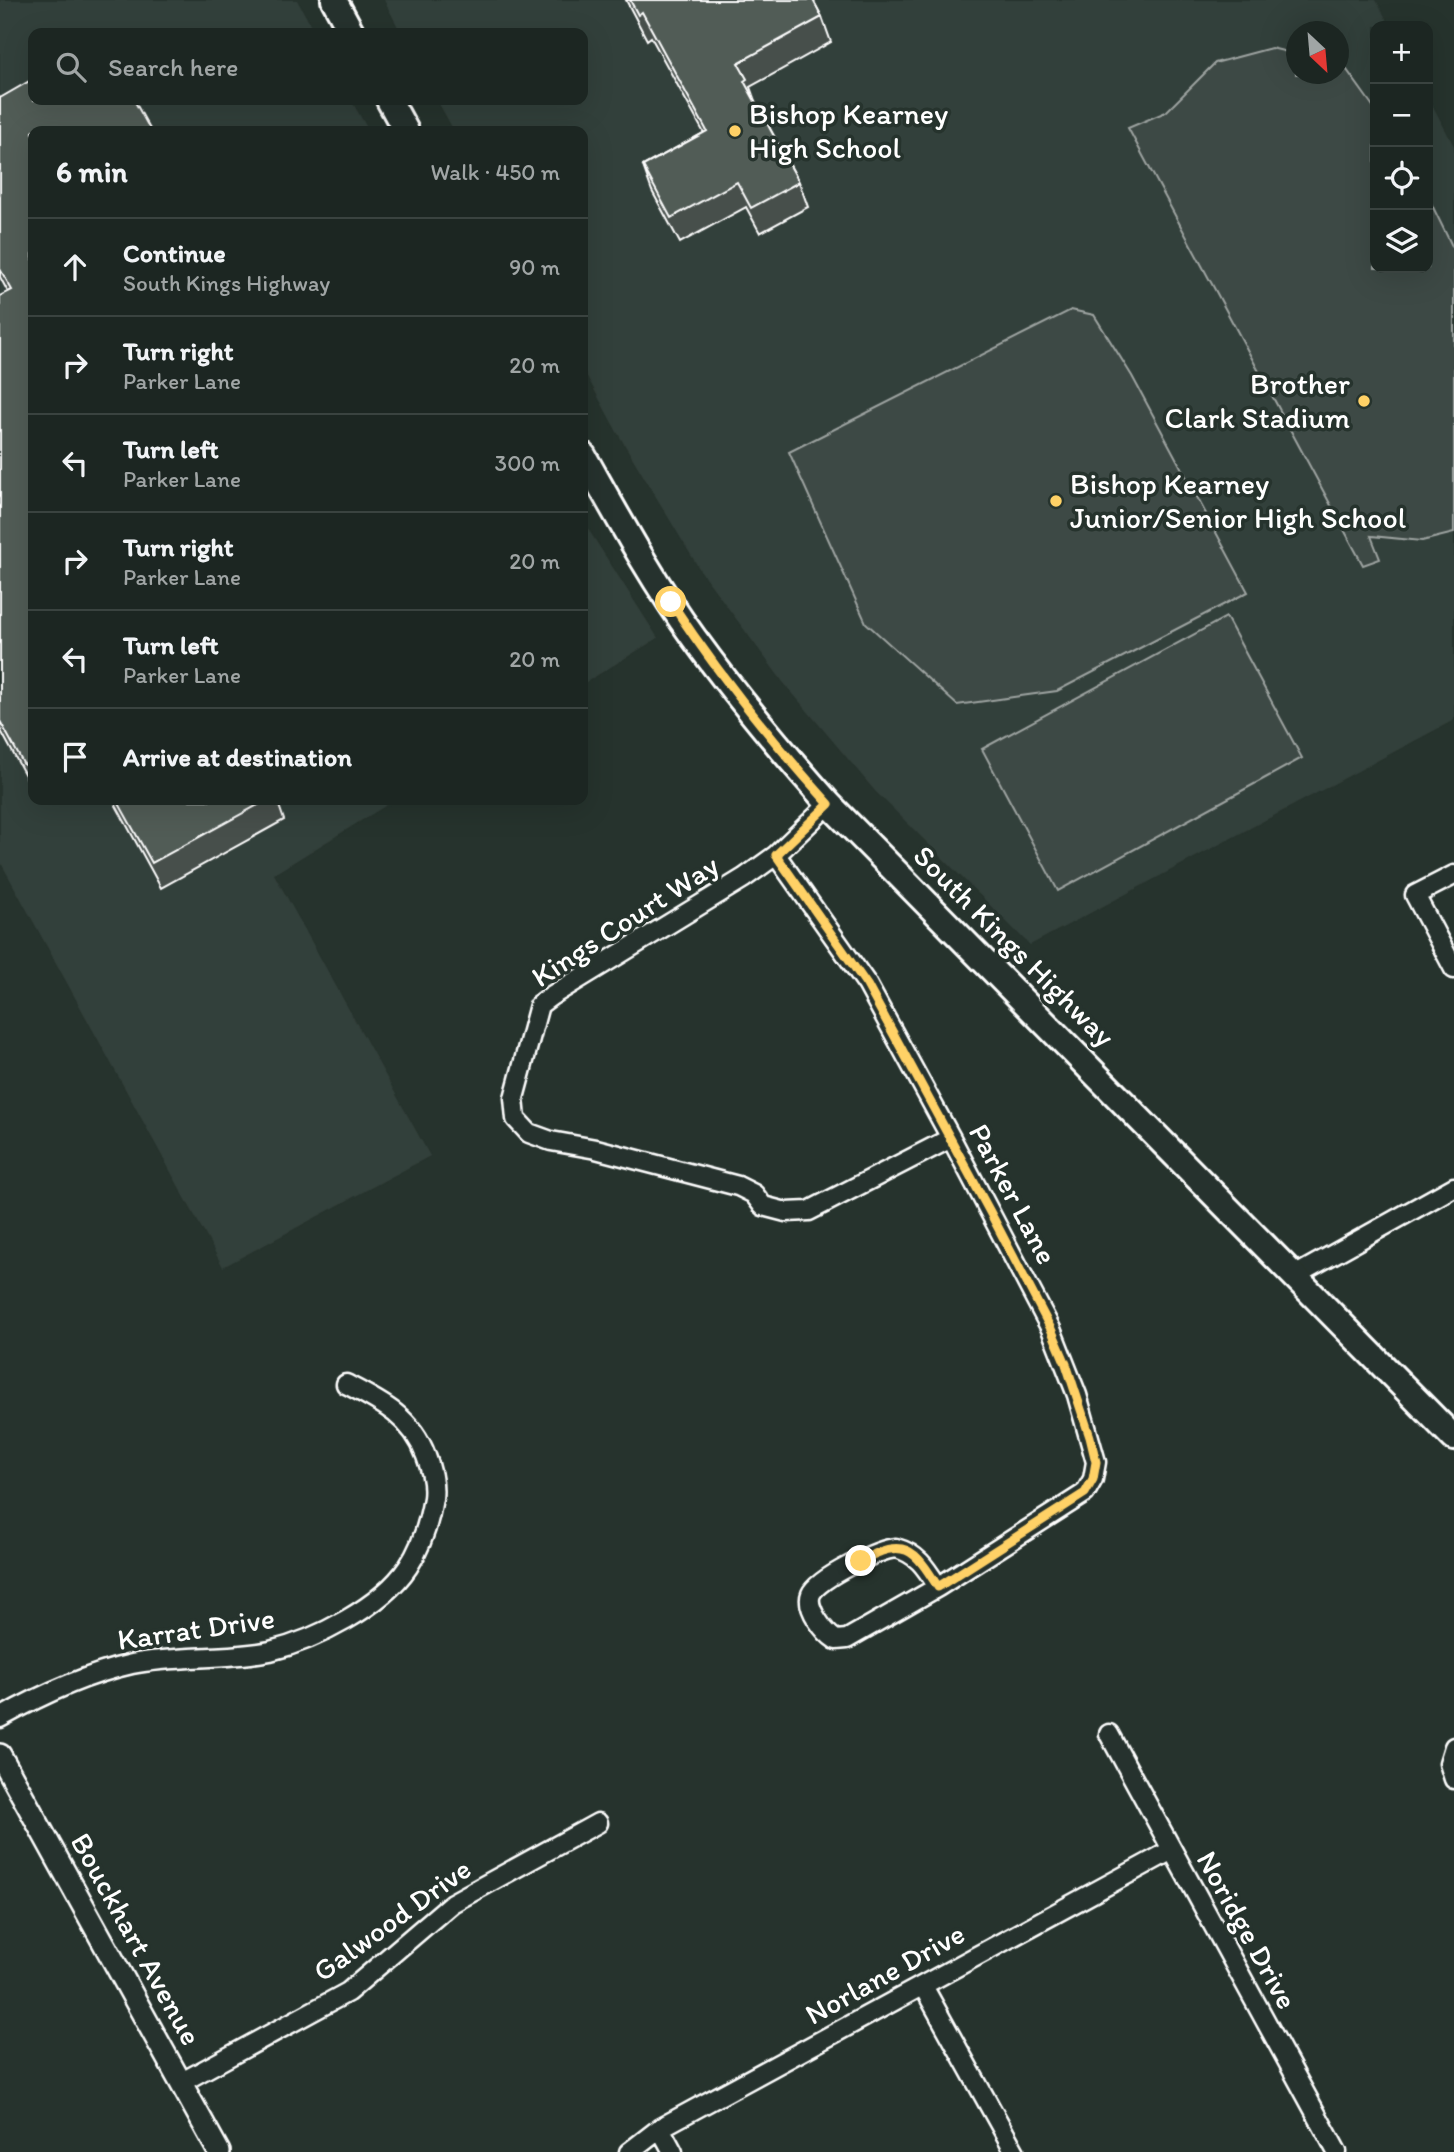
<!DOCTYPE html>
<meta charset="utf-8">
<style>
:root{--surface:#1c2622;--page:#252e2a;--text:#f1f3f6;--muted:#a0a5a5;--line:#3a4340}
body{margin:0;font-family:Itim,sans-serif;background:var(--page);color:var(--text)}
.controls{position:absolute;right:21px;top:21px;display:grid;overflow:hidden;border-radius:14px;box-shadow:0 7px 28px #0002}
.controls button{width:63px;height:63px;display:grid;place-items:center;padding:0;border:0;border-bottom:2px solid var(--line);background:var(--surface);color:var(--text);font:35px sans-serif}
.compass{position:absolute;left:1286px;top:21px;width:63px;height:63px;border-radius:50%;background:var(--surface);box-shadow:0 7px 28px #0002;rotate:154deg}
.stop{position:absolute;width:21px;height:21px;margin:-16px;border:5px solid #ffd166;border-radius:50%;background:#fff}
.stop.end{background:#ffd166;border-color:#fff;box-shadow:0 2px 7px #0008}
.list{margin:0;padding:0;list-style:none}
h2{display:flex;justify-content:space-between;align-items:center;height:91px;margin:0;padding:0 28px;font-size:30px}
h2 small{font-size:23px;font-weight:400;color:var(--muted)}
.list li{display:grid;grid-template-columns:46px 1fr auto;gap:21px;align-items:center;box-sizing:border-box;height:98px;padding:0 28px;border-top:2px solid var(--line)}
.list b{display:block;font-size:26px;white-space:nowrap}
.list p{margin:0;font-size:23px;white-space:nowrap;color:var(--muted)}
.list em{font-size:23px;font-style:normal;color:var(--muted)}
.icon{flex:none;width:38px;height:38px;fill:none;stroke:currentColor;stroke-width:2;stroke-linecap:round;stroke-linejoin:round}
.map{position:relative;flex:none;width:1454px;height:2152px;overflow:hidden}
.search{position:absolute;background:var(--surface);box-shadow:0 7px 28px #0002;left:28px;top:28px;width:560px;height:77px;display:flex;align-items:center;gap:18px;box-sizing:border-box;padding:0 24px;border-radius:14px;color:var(--muted);font-size:26px}
.panel{position:absolute;background:var(--surface);box-shadow:0 7px 28px #0002;left:28px;top:126px;width:560px;height:679px;border-radius:14px}
.map>svg:first-child{display:block}
.built{fill:#333f3a;fill-rule:evenodd}
.green{fill:#3e4944;stroke:#9ea4a2;stroke-width:2}
.lines{fill:none;stroke-linecap:round;stroke-linejoin:round}
.minor-casing{stroke:#fff;stroke-width:23}
.tertiary-casing{stroke:#fff;stroke-width:26}
.secondary-casing{stroke:#fff;stroke-width:30}
.minor{stroke:#26332d;stroke-width:18}
.tertiary{stroke:#26332d;stroke-width:21}
.secondary{stroke:#26332d;stroke-width:24}
.wall{fill:#464f4b;stroke:#fff;stroke-width:2}
.building{fill:#515c57;stroke:#fff;stroke-width:2}
.route{stroke:#ffd166;stroke-width:9}
.poi-dot{fill:#ffd166;stroke:#26332d;stroke-width:2.5}
.labels{text-anchor:middle;stroke-width:7;stroke-linejoin:round;paint-order:stroke}
.poi-label{font-size:30px;fill:#fff;stroke:#26332d;text-anchor:start}
.street-label{font-size:30px;fill:#fff;stroke:#26332d}
</style>
<div class="map">
<svg width="1454" height="2152" viewBox="0 0 1454 2152">
<rect width="100%" height="100%" fill="#26332d"/>
<filter id="ink" filterUnits="userSpaceOnUse"><feTurbulence type="fractalNoise" baseFrequency=".0143" numOctaves="2"/><feDisplacementMap in="SourceGraphic" scale="14" xChannelSelector="R" yChannelSelector="G"/><feConvolveMatrix kernelMatrix="1 2 1 2 8 2 1 2 1" color-interpolation-filters="sRGB"/></filter>
<g filter="url(#ink)">
<path class="built" d="M 0,0 L 297,0 L 315,33 L 33,33 L 33,100 L 351,100 L 369,131 L 33,131 L 33,800 L 395,800 L 274,874 L 430,1156 L 223,1267 L 0,861 Z
M 384,0 L 1376,0 L 1390,26 L 1375,26 L 1375,268 L 1428,268 L 1428,97 L 1454,146 L 1454,720 L 1030,945 L 875,791 L 783,682 L 700,570 L 617,432 L 583,369 L 583,131 L 454,131 L 437,100 L 583,100 L 583,33 L 401,33 ZM 1296,32 L 1338,32 L 1338,74 L 1296,74 Z
M 583,521 L 658,638 L 583,684 Z"/>
<path class="green" d="M 1271,48 L 1296,54 L 1296,74 L 1338,74 L 1339,65 L 1344,66 L 1375,109 L 1375,268 L 1428,268 L 1428,197 L 1454,250 L 1454,533 L 1422,541 L 1371,536 L 1380,559 L 1363,565 L 1128,128 L 1166,112 L 1215,63 Z
M 1071,310 L 1094,315 L 1132,376 L 1248,592 L 1057,691 L 957,705 L 866,623 L 789,452 Z
M 1226,617 L 1302,758 L 1058,891 L 982,749 Z"/>
<g class="lines">
<defs>
<path id="minor" d="M 829,804 L 776,855 L 744,878 L 551,996 L 539,1005 L 514,1098 L 516,1119 L 529,1133 L 551,1141 L 596,1149 L 738,1186 L 754,1194 L 763,1206 L 786,1212 L 809,1211 L 951,1138
M 776,855 L 867,984 L 951,1138 L 1051,1329 L 1077,1395 L 1096,1462 L 1093,1479 L 1085,1493 L 938,1587
M 1454,875 L 1415,895 L 1454,969
M 1296,1275 L 1454,1187
M 896,1548 C 918,1554 926,1568 938,1587 L 847,1639 L 836,1640 C 825,1633 805,1608 811,1594 C 818,1578 879,1549 896,1548 Z
M 0,1718 C 41,1695 87,1674 132,1664 C 177,1655 225,1660 270,1651 C 316,1640 381,1607 408,1567 C 422,1546 429,1522 433,1498 C 435,1483 431,1469 426,1456 C 412,1417 381,1402 346,1384
M 1109,1734 L 1337,2152
M 1454,1747 L 1449,1763 L 1454,1779
M 923,1986 L 1015,2152
M 182,2082 L 348,1992 L 452,1903 L 598,1823
M 660,2128 L 673,2152
M 629,2152 L 660,2128 L 1172,1850"/>
<path id="tertiary" d="M 0,1755 L 219,2152"/>
<path id="secondary" d="M 334,0 L 352,33
M 389,100 L 406,131
M 583,455 C 618,517 652,580 694,638 C 736,696 782,751 829,804 L 1454,1438"/>
</defs>
<use href="#minor" class="minor-casing"/>
<use href="#tertiary" class="tertiary-casing"/>
<use href="#secondary" class="secondary-casing"/>
<use href="#minor" class="minor"/>
<use href="#tertiary" class="tertiary"/>
<use href="#secondary" class="secondary"/>
</g>
<path class="wall" d="M 626,0 L 813,0 L 822,17 L 831,42 L 750,87 L 755,101 L 799,182 L 808,207 L 760,233 L 746,207 L 680,243 L 652,191 L 643,166 L 704,133 L 651,37 L 647,40 Z
M 0,98 L 33,131 L 33,790 L 0,729 L 0,296 L 8,292 L 0,277 Z
M 113,800 L 277,800 L 284,820 L 161,888 Z"/>
<path class="building" d="M 630,0 L 813,0 L 822,17 L 738,63 L 747,79 L 744,81 L 799,182 L 751,208 L 737,182 L 671,218 L 643,166 L 707,131 L 642,12 L 638,15 Z
M 33,79 L 33,100 L 134,100 L 151,131 L 33,131 L 33,761 L 24,765 L 0,721 L 0,296 L 12,290 L 0,269 L 0,98 Z
M 117,800 L 267,800 L 152,863 Z"/>
</g>
<g class="lines" filter="url(#ink)">
<path class="route" d="M 671,602 C 718,674 772,741 829,804 L 776,855 L 867,985 L 990,1212 L 1051,1329 L 1066,1364 L 1090,1437 L 1096,1462 L 1093,1479 L 1085,1493 L 938,1587 C 914,1548 904,1537 861,1561"/>
</g>
<g class="poi-dot">
<circle cx="735" cy="131" r="7"/>
<circle cx="1364" cy="401" r="7"/>
<circle cx="1056" cy="501" r="7"/>
</g>
<g class="labels">
<g class="poi-label">
<text x="749" y="124">Bishop Kearney<tspan x="749" dy="34">High School</tspan></text>
<text x="1350" y="394" text-anchor="end">Brother<tspan x="1350" dy="34">Clark Stadium</tspan></text>
<text x="1070" y="494">Bishop Kearney<tspan x="1070" dy="34">Junior/Senior High School</tspan></text>
</g>
<g class="street-label">
<text transform="translate(625 921) rotate(-33)" y="10">Kings Court Way</text>
<text transform="translate(1014 946) rotate(45)" y="10">South Kings Highway</text>
<text transform="translate(1013 1194) rotate(62)" y="10">Parker Lane</text>
<text transform="translate(196 1629) rotate(-8)" y="10">Karrat Drive</text>
<text transform="translate(392 1920) rotate(-36)" y="10">Galwood Drive</text>
<text transform="translate(1247 1930) rotate(61)" y="10">Noridge Drive</text>
<text transform="translate(136 1939) rotate(61)" y="10">Bouckhart Avenue</text>
<text transform="translate(885 1974) rotate(-29)" y="10">Norlane Drive</text>
</g>
</g>
</svg>
<div class="controls">
<button>+</button>
<button>−</button>
<button><svg class="icon" aria-label="locate" viewBox="0 0 24 24"><circle cx="12" cy="12" r="6"/><path d="M12 2v4M12 18v4M2 12h4M18 12h4"/></svg></button>
<button><svg class="icon" aria-label="layers" viewBox="0 0 24 24"><path d="M12 4l9 5-9 5-9-5zM3 14l9 5 9-5"/></svg></button>
</div>
<svg class="compass" viewBox="-18 -18 36 36"><path d="M0-13l5 13h-10z" fill="#e53935"/><path d="M0 13l5-13h-10z" fill="#a0a5a5"/></svg>
<div class="stop" style="left:671px;top:602px"></div>
<div class="stop end" style="left:861px;top:1561px"></div>
<div class="search"><svg class="icon" aria-label="search" viewBox="0 0 24 24"><circle cx="10" cy="10" r="6"/><path d="M15 15l6 6"/></svg>Search here</div>
<section class="panel">
<h2>6 min<small>Walk · 450 m</small></h2>
<ul class="list">
<li><svg class="icon" aria-label="ahead" viewBox="0 0 24 24"><path d="M12 20V5M6 11l6-6 6 6"/></svg><div><b>Continue</b><p>South Kings Highway</p></div><em>90 m</em></li>
<li><svg class="icon" aria-label="right" viewBox="0 0 24 24"><path d="M7 20v-9h11M14 6l5 5-5 5"/></svg><div><b>Turn right</b><p>Parker Lane</p></div><em>20 m</em></li>
<li><svg class="icon" aria-label="left" viewBox="0 0 24 24"><path d="M17 20v-9H6M10 6l-5 5 5 5"/></svg><div><b>Turn left</b><p>Parker Lane</p></div><em>300 m</em></li>
<li><svg class="icon" aria-label="right" viewBox="0 0 24 24"><path d="M7 20v-9h11M14 6l5 5-5 5"/></svg><div><b>Turn right</b><p>Parker Lane</p></div><em>20 m</em></li>
<li><svg class="icon" aria-label="left" viewBox="0 0 24 24"><path d="M17 20v-9H6M10 6l-5 5 5 5"/></svg><div><b>Turn left</b><p>Parker Lane</p></div><em>20 m</em></li>
<li><svg class="icon" aria-label="arrive" viewBox="0 0 24 24"><path d="M6 21V4h12l-3 4 3 4H6"/></svg><div><b>Arrive at destination</b></div></li>
</ul>
</section>
</div>
